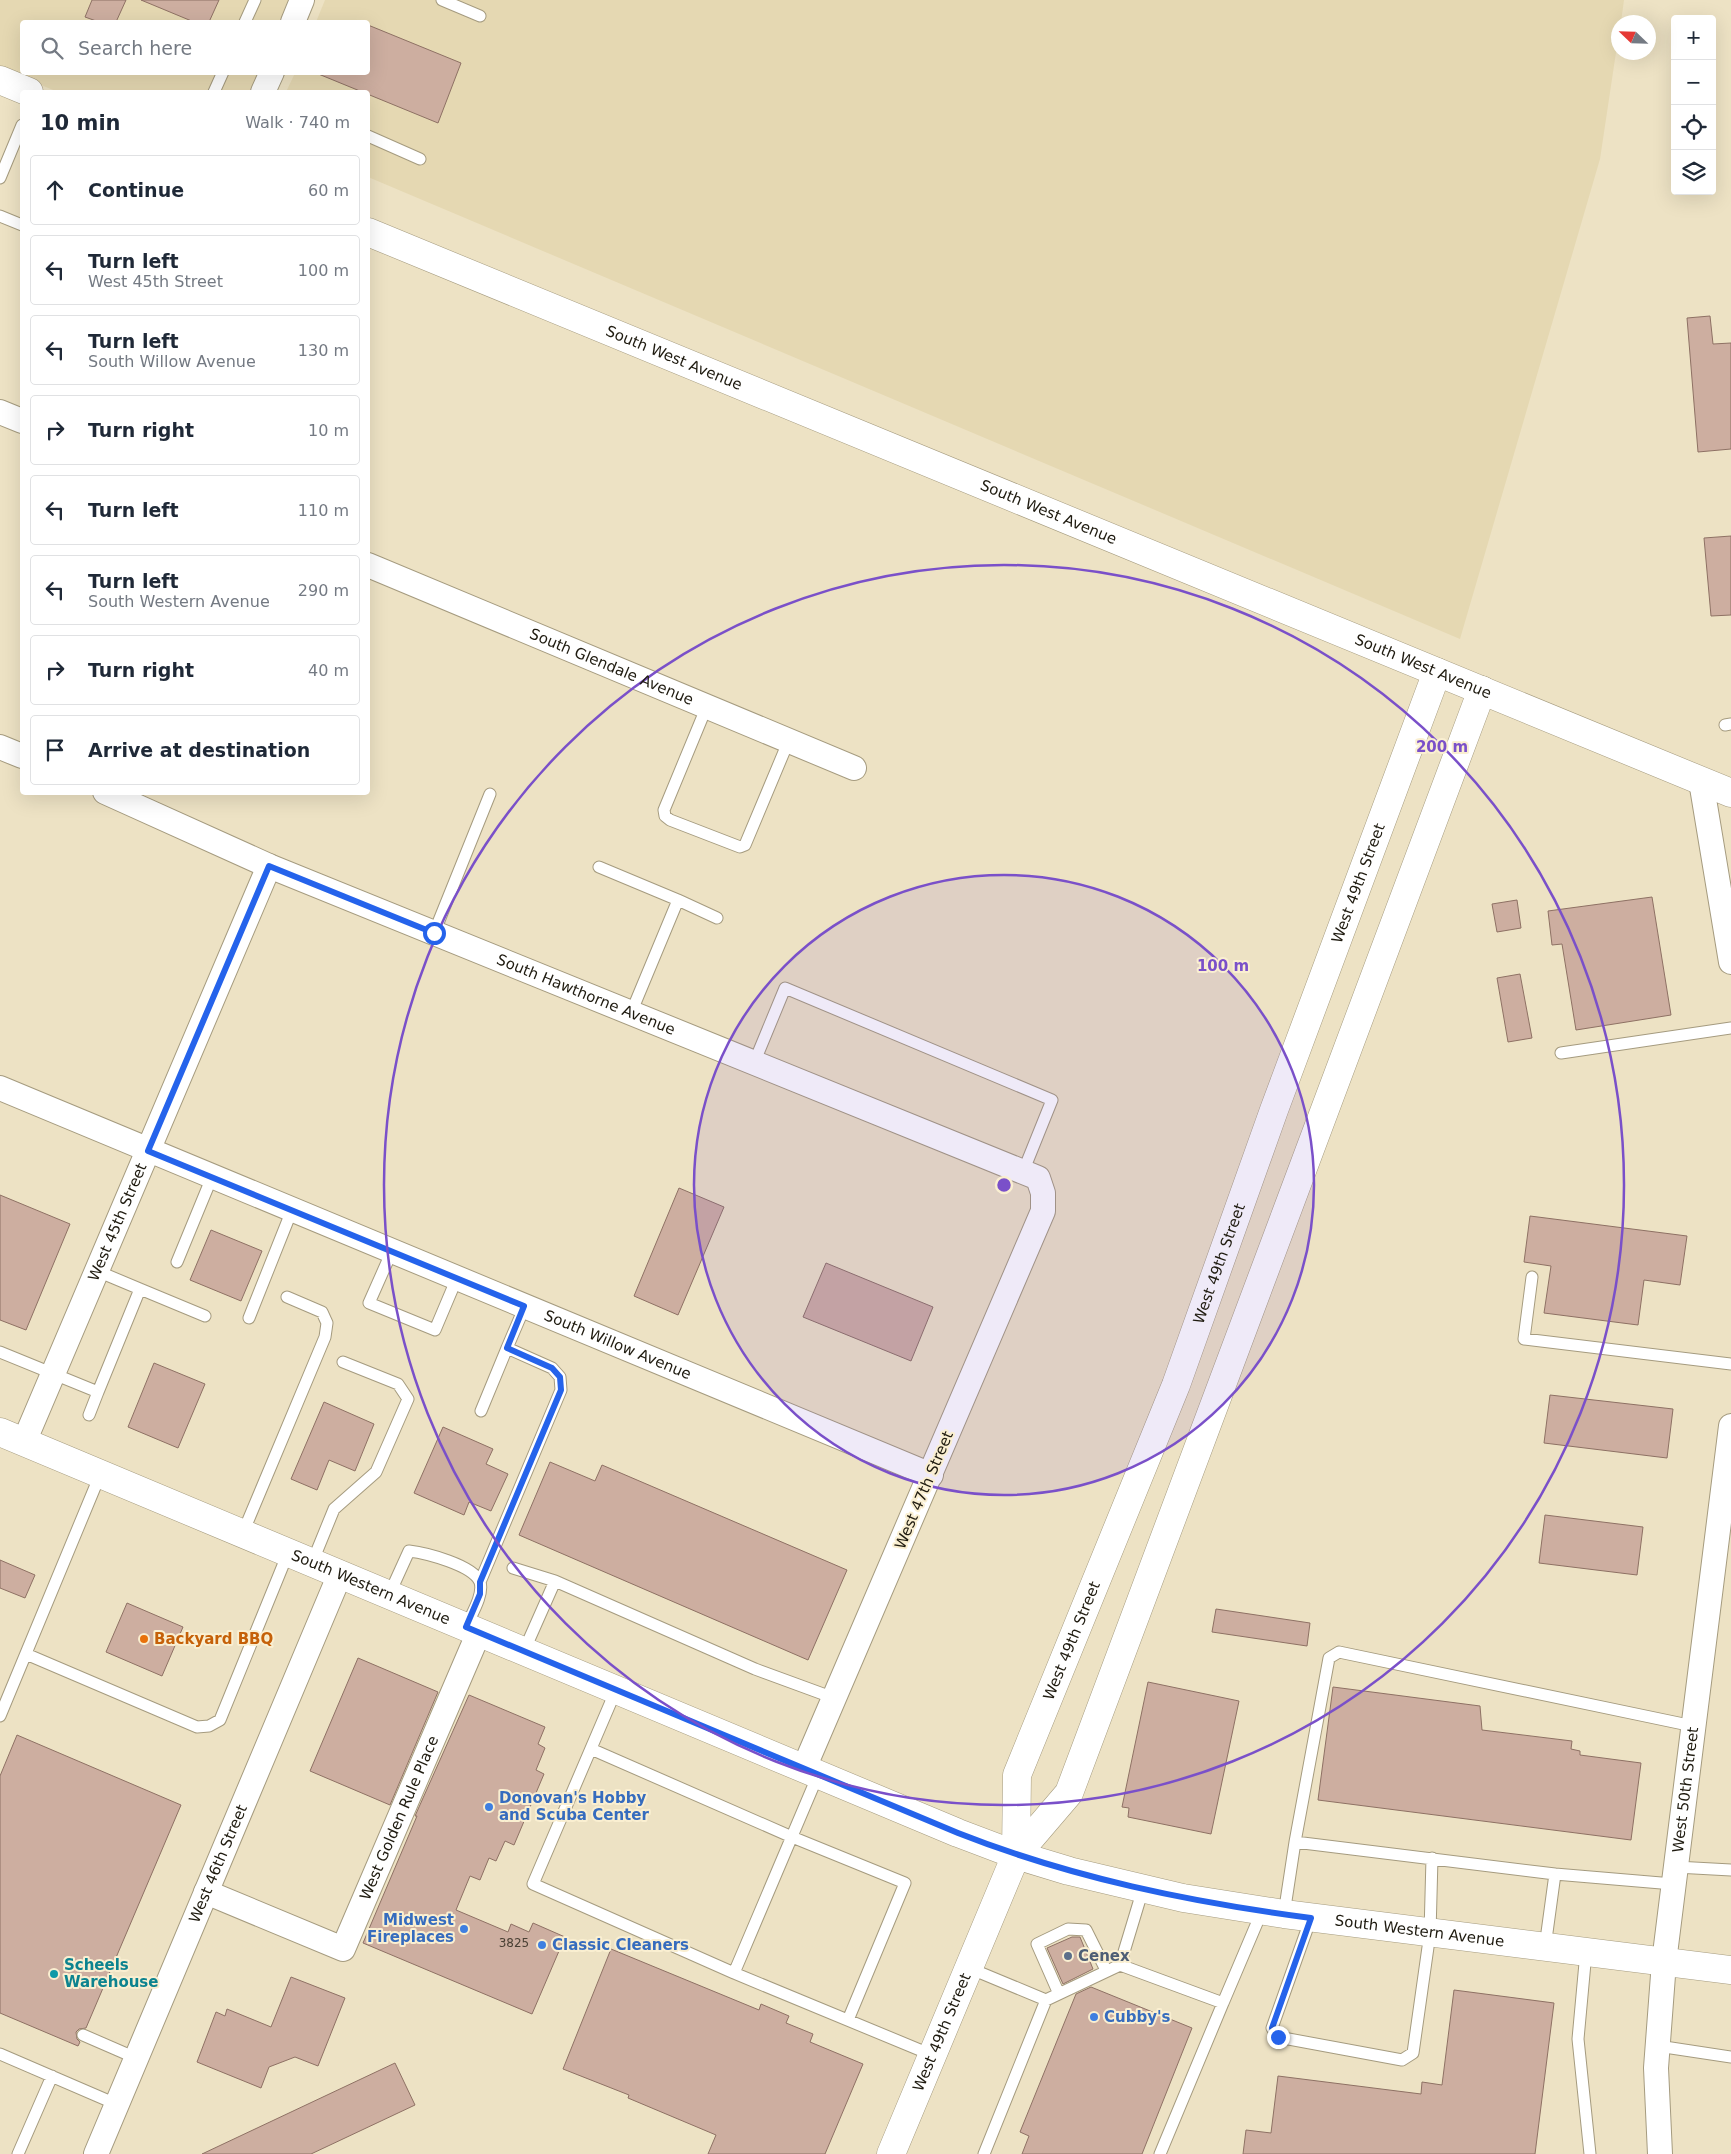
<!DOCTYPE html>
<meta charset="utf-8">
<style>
:root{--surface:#fff;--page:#f6f6f7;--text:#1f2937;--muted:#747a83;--line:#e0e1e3}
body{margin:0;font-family:"DejaVu Sans",sans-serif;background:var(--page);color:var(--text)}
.controls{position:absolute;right:15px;top:15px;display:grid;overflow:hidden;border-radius:5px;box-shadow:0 5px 20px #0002}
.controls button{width:45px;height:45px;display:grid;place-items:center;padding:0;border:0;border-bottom:1px solid var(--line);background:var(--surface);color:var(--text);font:25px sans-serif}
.compass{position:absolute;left:1611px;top:15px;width:45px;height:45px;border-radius:50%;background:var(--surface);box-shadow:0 5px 20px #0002;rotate:293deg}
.stop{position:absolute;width:15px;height:15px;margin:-11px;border:4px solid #2563eb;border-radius:50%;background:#fff}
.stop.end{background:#2563eb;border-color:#fff;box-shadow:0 1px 5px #0008}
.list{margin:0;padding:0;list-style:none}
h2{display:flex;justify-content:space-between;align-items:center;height:65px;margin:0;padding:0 20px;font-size:21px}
h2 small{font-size:16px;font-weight:400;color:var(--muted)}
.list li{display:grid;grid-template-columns:32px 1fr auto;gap:15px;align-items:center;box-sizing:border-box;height:70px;margin:0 10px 10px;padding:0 10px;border:1px solid var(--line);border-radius:5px}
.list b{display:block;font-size:19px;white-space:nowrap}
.list p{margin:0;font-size:16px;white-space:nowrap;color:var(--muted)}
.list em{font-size:16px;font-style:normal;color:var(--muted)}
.icon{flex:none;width:28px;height:28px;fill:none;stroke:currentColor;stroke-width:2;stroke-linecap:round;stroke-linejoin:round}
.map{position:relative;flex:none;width:1731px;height:2154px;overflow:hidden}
.search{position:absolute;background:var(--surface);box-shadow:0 5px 20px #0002;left:20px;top:20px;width:350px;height:55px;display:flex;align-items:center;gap:12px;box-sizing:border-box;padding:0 18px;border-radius:5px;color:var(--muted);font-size:19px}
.panel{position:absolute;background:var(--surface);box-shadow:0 5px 20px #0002;left:20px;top:90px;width:350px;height:705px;border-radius:5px}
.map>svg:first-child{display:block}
.built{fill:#e5d8b2}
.building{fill:#cdaea0;stroke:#8e7164}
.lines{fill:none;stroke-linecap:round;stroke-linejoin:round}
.lane-casing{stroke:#a59b7f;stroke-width:13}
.street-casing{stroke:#a59b7f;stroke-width:26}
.secondary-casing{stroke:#a59b7f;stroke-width:29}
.lane{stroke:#fff;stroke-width:11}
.street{stroke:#fff;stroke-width:24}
.secondary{stroke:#fff;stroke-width:28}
.route{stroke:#2563eb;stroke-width:6}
.ring{fill:none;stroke:#7a50c9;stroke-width:2.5}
.food-dot{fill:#e8710a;stroke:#faefd1;stroke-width:2}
.shop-dot{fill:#3f7fe0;stroke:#faefd1;stroke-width:2}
.service-dot{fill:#5c6f8a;stroke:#faefd1;stroke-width:2}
.culture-dot{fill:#0f9aa8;stroke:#faefd1;stroke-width:2}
.labels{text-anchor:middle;stroke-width:4;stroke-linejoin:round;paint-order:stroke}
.number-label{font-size:12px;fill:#4a4034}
.street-label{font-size:15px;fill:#1f1b10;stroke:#faefd1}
.food-label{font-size:15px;font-weight:bold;fill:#c56008;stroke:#faefd1;text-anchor:start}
.shop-label{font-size:15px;font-weight:bold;fill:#366cbe;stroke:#faefd1;text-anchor:start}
.service-label{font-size:15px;font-weight:bold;fill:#4e5e75;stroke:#faefd1;text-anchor:start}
.culture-label{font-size:15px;font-weight:bold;fill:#0d838f;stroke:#faefd1;text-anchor:start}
.centre{fill:#7a50c9;stroke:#faefd1;stroke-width:2.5}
.ring-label{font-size:15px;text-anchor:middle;font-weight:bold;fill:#7a50c9;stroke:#faefd1;stroke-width:4;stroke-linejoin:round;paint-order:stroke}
</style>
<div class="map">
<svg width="1731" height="2154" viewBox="0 0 1731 2154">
<rect width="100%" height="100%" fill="#ede2c4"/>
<path class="built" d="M 0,0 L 288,0 L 279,22 L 22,22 L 22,72 L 258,73 L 249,92 L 58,92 L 0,68 Z
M 325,0 L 1624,0 L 1621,22 L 1618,22 L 1618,39 L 1600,159 L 1460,639 L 368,177 L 368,92 L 286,92 L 295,73 L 368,72 L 368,22 L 316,22 Z"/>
<path class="building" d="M 92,0 L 126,0 L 116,22 L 99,22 L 85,17 Z
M 141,0 L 219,0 L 209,22 L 194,22 Z
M 368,25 L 461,63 L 438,123 L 316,73 L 368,72 Z
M 1710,316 L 1713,344 L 1731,343 L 1731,449 L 1698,452 L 1687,318 Z
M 1731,536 L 1731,615 L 1711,616 L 1704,538 Z
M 1652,897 L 1671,1015 L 1576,1030 L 1562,944 L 1552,945 L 1548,911 Z
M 1517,900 L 1521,928 L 1497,932 L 1492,904 Z
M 1520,974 L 1532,1038 L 1508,1042 L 1497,978 Z
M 679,1188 L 724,1207 L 678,1315 L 634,1296 Z
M 0,1195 L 70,1224 L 26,1330 L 0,1320 Z
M 1530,1216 L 1687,1236 L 1680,1285 L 1644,1280 L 1638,1325 L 1544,1313 L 1551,1266 L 1524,1262 Z
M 211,1230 L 262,1251 L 241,1301 L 190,1280 Z
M 826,1263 L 933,1307 L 911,1361 L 803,1317 Z
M 154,1363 L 205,1384 L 178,1448 L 128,1427 Z
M 1550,1395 L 1673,1409 L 1667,1458 L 1544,1443 Z
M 324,1402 L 374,1424 L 355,1471 L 329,1460 L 317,1490 L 291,1479 Z
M 443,1427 L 493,1449 L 486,1464 L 508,1474 L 491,1511 L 469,1502 L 464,1515 L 414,1493 Z
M 550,1462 L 595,1481 L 602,1465 L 847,1570 L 808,1660 L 519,1535 Z
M 1545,1515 L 1643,1527 L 1637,1575 L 1539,1563 Z
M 0,1560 L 35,1575 L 25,1598 L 0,1588 Z
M 127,1603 L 183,1627 L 162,1676 L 106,1652 Z
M 1216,1609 L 1310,1623 L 1307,1646 L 1212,1632 Z
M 358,1658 L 438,1692 L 390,1805 L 310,1771 Z
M 1148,1682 L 1239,1701 L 1211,1834 L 1128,1817 L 1129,1808 L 1122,1807 Z
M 1333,1687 L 1480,1706 L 1482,1730 L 1572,1741 L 1571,1749 L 1580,1751 L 1580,1755 L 1641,1763 L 1631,1840 L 1318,1800 Z
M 469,1695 L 545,1727 L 538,1744 L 545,1748 L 536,1770 L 544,1774 L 514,1845 L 505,1841 L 496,1861 L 489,1858 L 480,1880 L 470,1876 L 456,1910 L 508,1932 L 511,1924 L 529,1932 L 533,1923 L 565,1937 L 532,2014 L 363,1943 L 417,1816 L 415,1816 Z
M 17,1735 L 181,1805 L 86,2028 L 79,2029 L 76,2032 L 77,2039 L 80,2042 L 78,2046 L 0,2013 L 0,1776 Z
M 1072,1937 L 1080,1937 L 1093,1969 L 1063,1984 L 1047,1948 Z
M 611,1949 L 759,2010 L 761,2004 L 789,2016 L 786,2023 L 813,2034 L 810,2042 L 863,2064 L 825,2154 L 708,2154 L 716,2135 L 628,2098 L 629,2095 L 563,2069 Z
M 291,1977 L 345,1998 L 318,2066 L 295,2057 L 269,2067 L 261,2088 L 197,2062 L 216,2012 L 225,2016 L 227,2009 L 271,2027 Z
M 1091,1987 L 1192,2028 L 1142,2154 L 1022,2154 L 1029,2136 L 1020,2132 L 1076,1994 Z
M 1454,1990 L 1554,2003 L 1535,2154 L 1243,2154 L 1246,2130 L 1271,2133 L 1278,2076 L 1421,2094 L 1422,2082 L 1442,2085 Z
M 395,2063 L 415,2105 L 311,2154 L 202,2154 Z"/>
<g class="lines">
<defs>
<path id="lane" d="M 442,0 L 480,16
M 245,22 L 255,0
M 214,92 L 223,72
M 368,136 L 420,159
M 0,178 L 22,125
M 0,216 L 22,225
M 707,706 L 664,810 L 665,816 L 670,820 L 740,847 L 745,845 L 789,740
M 1725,725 L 1731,724
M 599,867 L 678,900 L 631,1013
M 678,900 L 717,918
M 434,933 L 490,794
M 1561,1053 L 1731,1028
M 754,1063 L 785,988 L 1052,1100 L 1023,1172
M 392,1251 L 369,1303 L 435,1330 L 457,1278
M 177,1262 L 212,1177
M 97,1271 L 140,1289
M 1532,1277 L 1524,1339 L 1731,1364
M 249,1318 L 292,1210
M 0,1352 L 98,1392 L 89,1415
M 98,1392 L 140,1289 L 205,1316
M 481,1411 L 507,1348
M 242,1535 L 325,1337 L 327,1323 L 322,1312 L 287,1297
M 312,1563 L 334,1509 L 376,1472 L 408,1399 L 398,1384 L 343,1362
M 513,1568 L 555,1581 L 524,1651
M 555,1581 L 755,1669 L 834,1698
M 480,1582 L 561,1390 L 560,1377 L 552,1368 L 507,1348 L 525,1306
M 389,1595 L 409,1551 C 426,1553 473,1565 480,1582 C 484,1595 471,1615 466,1627
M 26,1654 L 197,1727 L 209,1726 L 220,1720 L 288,1553
M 616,1690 L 533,1884 L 734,1973 L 818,1775
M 0,1716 L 100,1475
M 591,1749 L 792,1837 L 905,1883 L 848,2020
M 1295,1842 L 1329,1658 L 1339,1652 L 1693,1726
M 1676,1867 L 1731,1870
M 1143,1889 L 1120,1965 L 1223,2003 L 1262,1911
M 1284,1914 L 1295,1842 L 1555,1874
M 1311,1918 L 1272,2028 L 1278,2037 L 1402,2060 L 1413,2053 L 1430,1933 L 1432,1858
M 1545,1947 L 1555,1874 L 1673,1884
M 1586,1952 L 1578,2039 L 1590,2154
M 969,1968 L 1046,2000 L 1120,1965
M 734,1973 L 932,2055
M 1059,1994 L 1037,1944 L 1068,1929 L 1086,1930 L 1106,1970
M 83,2035 L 136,2058
M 1658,2046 L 1731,2057
M 0,2054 L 116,2104
M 18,2154 L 52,2076
M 984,2154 L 1046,2000
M 1160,2154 L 1223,2003"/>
<g id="street">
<path d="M 293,22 L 302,0"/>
<path d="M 263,92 L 272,72"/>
<path d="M 0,412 L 22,421"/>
<path id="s1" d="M 368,565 L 854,768"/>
<path d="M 0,747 L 22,756"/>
<path d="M 1701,781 L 1731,962"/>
<path id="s2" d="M 105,792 L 269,866 L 1038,1178 L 1043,1193 L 1043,1211 L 804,1768"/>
<path id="s3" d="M 0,1088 L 931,1475"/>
<path id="s4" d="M 24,1442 L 269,866"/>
<path id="s5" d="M 206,1892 L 343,1949 L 479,1632"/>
<path id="s6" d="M 96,2154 L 340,1574"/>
<path id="s7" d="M 1660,2154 L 1656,2068 L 1664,1962 L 1731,1426"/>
</g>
<g id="secondary">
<path d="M 0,80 L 29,92"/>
<path id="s8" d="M 368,232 L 1731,793"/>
<path id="s9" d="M 0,1432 L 958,1833 L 1016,1855 L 1069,1871 L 1183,1898 L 1284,1914 L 1731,1970"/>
<path id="s10" d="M 1016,1855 L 1017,1775 L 1176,1385 L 1274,1110 L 1437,672"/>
<path id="s11" d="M 891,2154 L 1016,1855 L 1069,1793 L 1482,690"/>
</g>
</defs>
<use href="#lane" class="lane-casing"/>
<use href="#street" class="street-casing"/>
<use href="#secondary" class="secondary-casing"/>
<use href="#lane" class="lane"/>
<use href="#street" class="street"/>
<use href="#secondary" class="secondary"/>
</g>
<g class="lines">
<path class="route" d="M 434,933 L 269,866 L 148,1151 L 524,1306 L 507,1348 L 552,1368 L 560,1377 L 561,1390 L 480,1582 L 480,1594 L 466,1627 L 958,1833 C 1072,1878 1190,1902 1311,1918 L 1272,2028 L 1278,2037"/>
</g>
<circle cx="1004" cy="1185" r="310" fill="#7a50c9" fill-opacity=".12"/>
<g class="ring">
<circle cx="1004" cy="1185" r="310"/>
<circle cx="1004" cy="1185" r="620"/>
</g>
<circle class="food-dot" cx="144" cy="1639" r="5"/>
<g class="shop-dot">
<circle cx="489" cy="1807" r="5"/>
<circle cx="464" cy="1929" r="5"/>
<circle cx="542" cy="1945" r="5"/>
<circle cx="1094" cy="2017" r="5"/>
</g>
<circle class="service-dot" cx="1068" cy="1956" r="5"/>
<circle class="culture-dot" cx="54" cy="1974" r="5"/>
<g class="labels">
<g class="number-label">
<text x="514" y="1947">3825</text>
</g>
<g class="street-label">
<text dy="5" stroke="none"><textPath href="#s8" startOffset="331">South West Avenue</textPath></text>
<text dy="5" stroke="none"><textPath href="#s8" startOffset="736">South West Avenue</textPath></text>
<text dy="5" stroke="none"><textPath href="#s1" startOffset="264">South Glendale Avenue</textPath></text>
<text dy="5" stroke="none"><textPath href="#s8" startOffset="1141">South West Avenue</textPath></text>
<text dy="5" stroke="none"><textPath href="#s10" startOffset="1035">West 49th Street</textPath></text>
<text dy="5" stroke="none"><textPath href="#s2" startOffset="522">South Hawthorne Avenue</textPath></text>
<text dy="5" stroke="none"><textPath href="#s4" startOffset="239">West 45th Street</textPath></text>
<text dy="5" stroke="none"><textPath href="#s10" startOffset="630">West 49th Street</textPath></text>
<text dy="5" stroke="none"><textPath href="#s3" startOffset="669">South Willow Avenue</textPath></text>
<text transform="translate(924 1490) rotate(-67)" y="5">West 47th Street</text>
<text dy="5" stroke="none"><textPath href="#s9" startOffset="402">South Western Avenue</textPath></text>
<text dy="5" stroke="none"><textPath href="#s10" startOffset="225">West 49th Street</textPath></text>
<text dy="5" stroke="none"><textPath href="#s7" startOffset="366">West 50th Street</textPath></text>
<text dy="5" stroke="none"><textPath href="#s5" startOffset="291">West Golden Rule Place</textPath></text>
<text dy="5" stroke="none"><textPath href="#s6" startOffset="315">West 46th Street</textPath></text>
<text dy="5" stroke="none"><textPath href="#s9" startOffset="1512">South Western Avenue</textPath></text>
<text dy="5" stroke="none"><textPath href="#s11" startOffset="132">West 49th Street</textPath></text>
</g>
<g class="food-label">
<text x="154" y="1644">Backyard BBQ</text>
</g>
<g class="shop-label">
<text x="499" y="1803">Donovan's Hobby<tspan x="499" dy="17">and Scuba Center</tspan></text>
<text x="454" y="1925" text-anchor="end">Midwest<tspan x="454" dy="17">Fireplaces</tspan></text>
<text x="552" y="1950">Classic Cleaners</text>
<text x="1104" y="2022">Cubby's</text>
</g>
<g class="service-label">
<text x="1078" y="1961">Cenex</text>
</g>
<g class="culture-label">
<text x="64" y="1970">Scheels<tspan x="64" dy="17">Warehouse</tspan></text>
</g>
</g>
<circle cx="1004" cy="1185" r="8" class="centre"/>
<g class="ring-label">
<text x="1442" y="752">200 m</text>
<text x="1223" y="971">100 m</text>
</g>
</svg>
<div class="controls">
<button>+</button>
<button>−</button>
<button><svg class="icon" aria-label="locate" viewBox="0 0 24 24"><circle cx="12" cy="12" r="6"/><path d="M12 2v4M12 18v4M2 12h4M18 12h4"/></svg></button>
<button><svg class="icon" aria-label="layers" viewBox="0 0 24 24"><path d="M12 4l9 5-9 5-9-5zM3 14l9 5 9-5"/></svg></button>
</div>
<svg class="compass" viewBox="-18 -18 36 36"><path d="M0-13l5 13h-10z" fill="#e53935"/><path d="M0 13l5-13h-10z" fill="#747a83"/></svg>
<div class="stop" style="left:434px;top:933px"></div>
<div class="stop end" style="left:1278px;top:2037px"></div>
<div class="search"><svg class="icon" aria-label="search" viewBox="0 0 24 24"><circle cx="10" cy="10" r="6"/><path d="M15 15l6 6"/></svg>Search here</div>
<section class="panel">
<h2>10 min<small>Walk · 740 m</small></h2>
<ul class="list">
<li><svg class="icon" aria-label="ahead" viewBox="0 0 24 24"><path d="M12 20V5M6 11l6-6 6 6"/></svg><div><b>Continue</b></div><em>60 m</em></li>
<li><svg class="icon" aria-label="left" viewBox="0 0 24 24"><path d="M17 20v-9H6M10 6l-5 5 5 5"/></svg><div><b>Turn left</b><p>West 45th Street</p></div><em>100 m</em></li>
<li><svg class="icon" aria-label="left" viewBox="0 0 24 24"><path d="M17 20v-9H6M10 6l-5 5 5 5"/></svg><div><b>Turn left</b><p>South Willow Avenue</p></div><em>130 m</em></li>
<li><svg class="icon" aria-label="right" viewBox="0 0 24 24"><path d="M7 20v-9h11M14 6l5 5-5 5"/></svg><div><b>Turn right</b></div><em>10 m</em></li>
<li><svg class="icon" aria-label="left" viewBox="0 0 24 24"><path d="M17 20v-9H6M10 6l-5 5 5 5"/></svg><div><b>Turn left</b></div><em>110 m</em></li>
<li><svg class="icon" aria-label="left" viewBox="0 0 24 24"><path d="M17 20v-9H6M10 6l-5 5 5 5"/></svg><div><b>Turn left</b><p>South Western Avenue</p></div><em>290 m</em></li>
<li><svg class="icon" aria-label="right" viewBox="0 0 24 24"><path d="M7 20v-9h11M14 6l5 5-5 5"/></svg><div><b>Turn right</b></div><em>40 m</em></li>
<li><svg class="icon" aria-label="arrive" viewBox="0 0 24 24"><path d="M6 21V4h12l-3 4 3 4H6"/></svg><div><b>Arrive at destination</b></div></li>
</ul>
</section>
</div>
